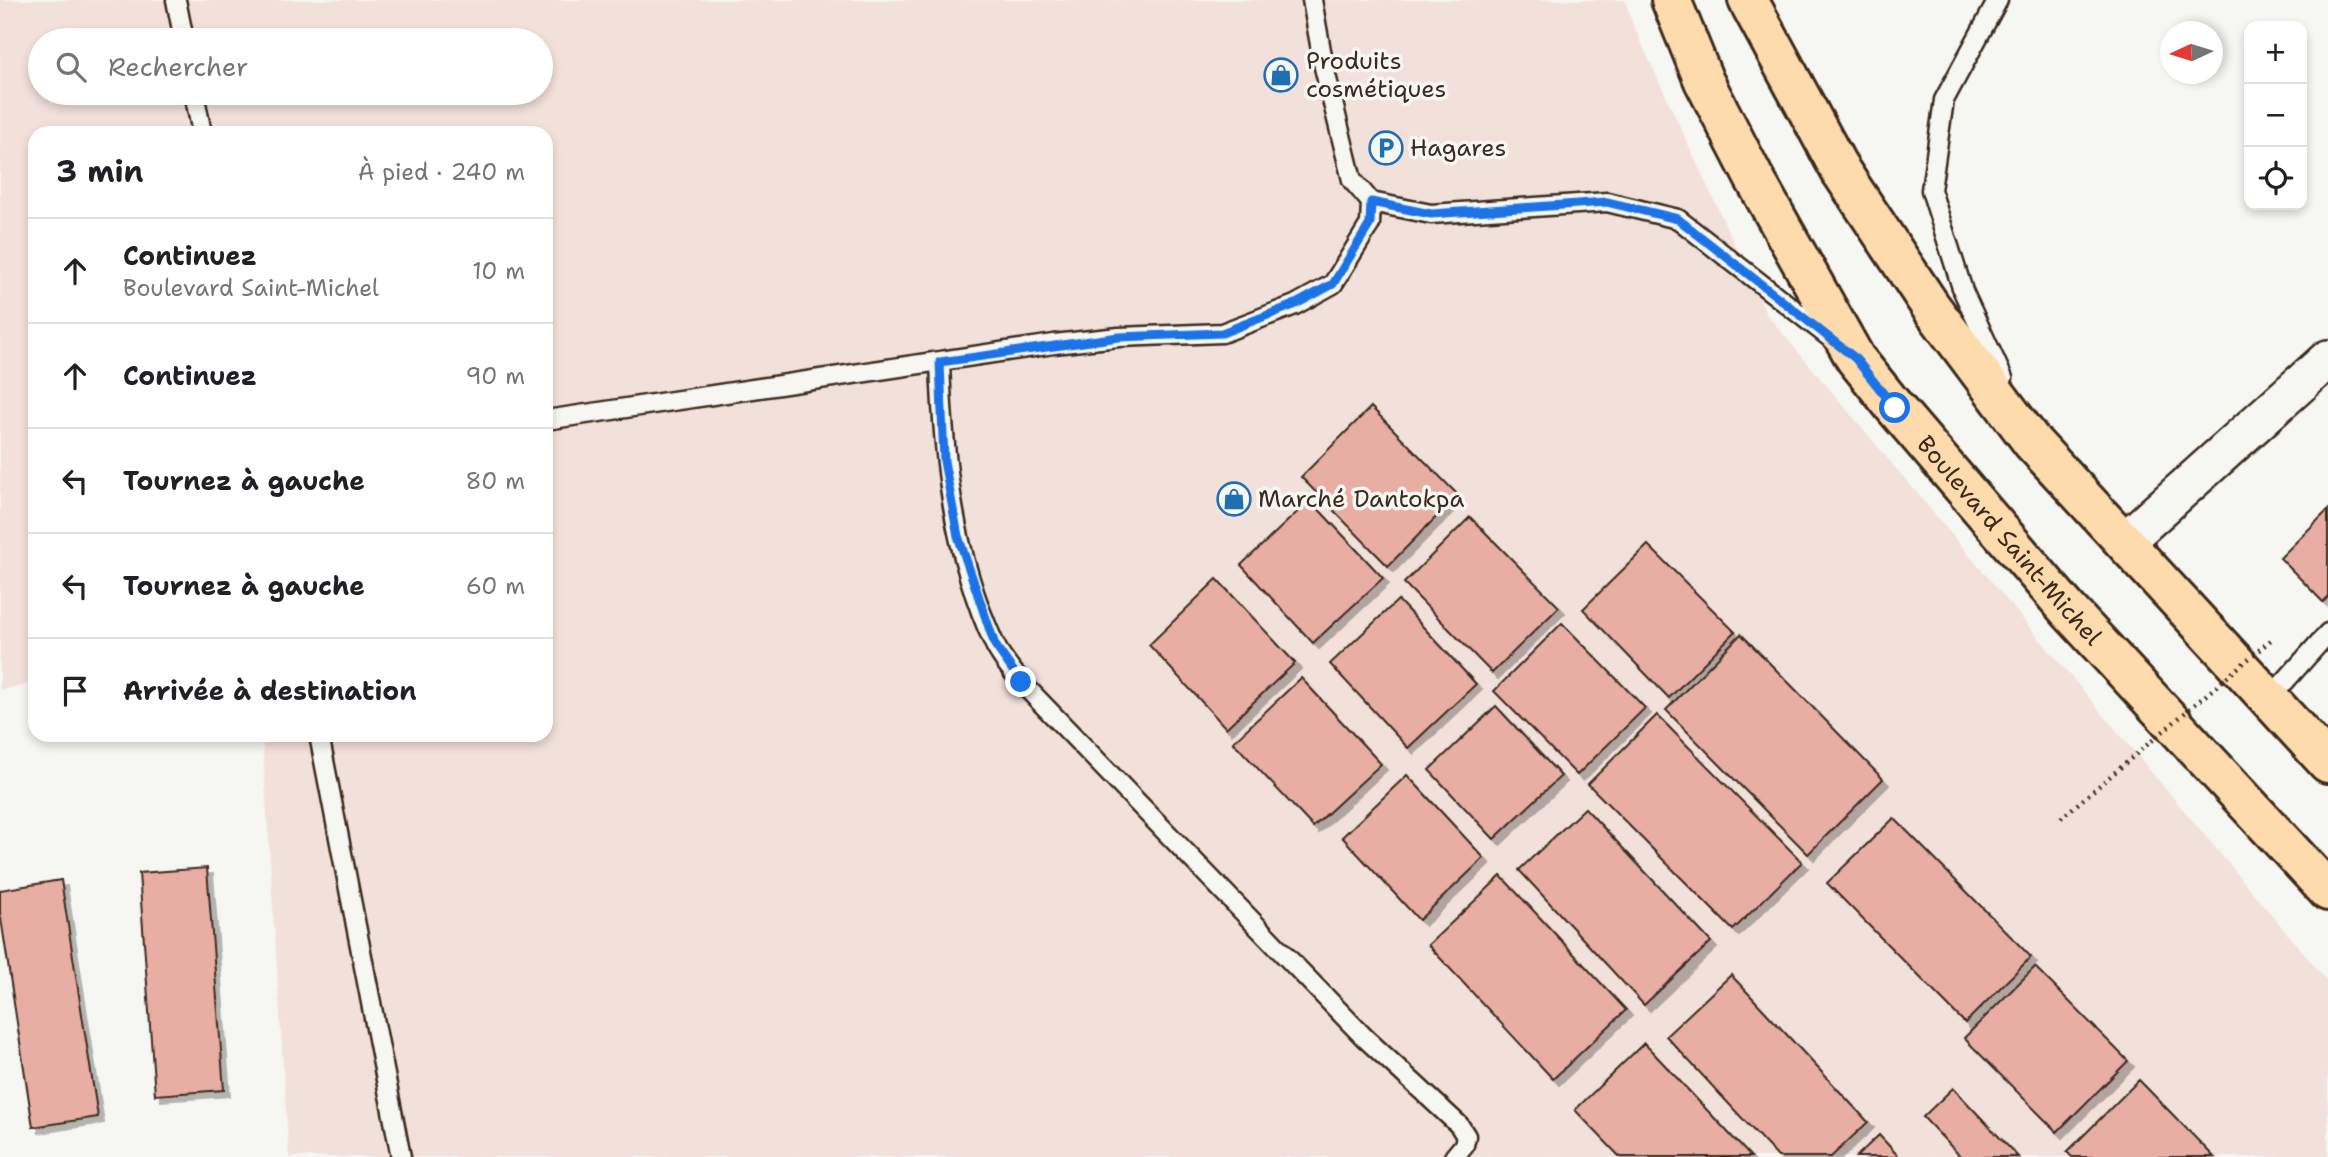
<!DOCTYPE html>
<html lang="fr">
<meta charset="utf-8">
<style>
:root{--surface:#fff;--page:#f2f2f2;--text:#202124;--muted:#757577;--line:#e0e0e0}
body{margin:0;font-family:"Shantell Sans",sans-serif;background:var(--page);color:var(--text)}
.controls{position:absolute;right:21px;top:21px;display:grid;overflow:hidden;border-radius:14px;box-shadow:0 4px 10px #0003}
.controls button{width:63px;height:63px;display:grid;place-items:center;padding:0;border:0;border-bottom:2px solid var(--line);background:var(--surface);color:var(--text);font:35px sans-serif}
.compass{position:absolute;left:2160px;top:21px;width:63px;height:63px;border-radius:50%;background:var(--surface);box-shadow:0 4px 10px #0003;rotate:266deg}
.stop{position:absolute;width:21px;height:21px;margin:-16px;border:5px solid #1a73e8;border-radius:50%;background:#fff}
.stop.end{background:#1a73e8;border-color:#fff;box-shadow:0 2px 7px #0008}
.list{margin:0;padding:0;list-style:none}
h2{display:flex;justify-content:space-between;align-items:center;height:91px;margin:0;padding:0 28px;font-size:30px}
h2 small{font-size:23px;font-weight:400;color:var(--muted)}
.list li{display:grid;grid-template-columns:46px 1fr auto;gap:21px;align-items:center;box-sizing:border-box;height:105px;padding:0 28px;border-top:2px solid var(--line)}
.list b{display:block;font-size:26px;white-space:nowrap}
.list p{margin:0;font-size:23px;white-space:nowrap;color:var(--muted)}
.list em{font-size:23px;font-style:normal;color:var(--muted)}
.icon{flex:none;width:38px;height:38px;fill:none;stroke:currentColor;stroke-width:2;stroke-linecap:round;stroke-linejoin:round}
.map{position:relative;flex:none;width:2328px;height:1157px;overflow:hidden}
.search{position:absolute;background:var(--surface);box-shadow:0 4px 10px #0003;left:28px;top:28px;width:525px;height:77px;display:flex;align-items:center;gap:18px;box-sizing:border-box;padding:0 24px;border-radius:38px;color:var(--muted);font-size:26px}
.panel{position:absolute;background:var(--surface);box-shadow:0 4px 10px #0003;left:28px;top:126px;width:525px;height:616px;border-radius:21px}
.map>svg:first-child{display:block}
.built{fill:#f2e0db;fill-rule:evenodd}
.building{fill:#e8aea4;stroke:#3b2a1e;stroke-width:2;filter:url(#shadow)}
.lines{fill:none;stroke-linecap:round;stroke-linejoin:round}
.lane-casing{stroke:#3b2a1e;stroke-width:23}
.street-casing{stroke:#3b2a1e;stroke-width:42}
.primary-casing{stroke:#3b2a1e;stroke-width:44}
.lane{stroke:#f6f6f2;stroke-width:18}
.street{stroke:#f6f6f2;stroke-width:37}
.primary{stroke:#fedbac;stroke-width:38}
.path-bridge{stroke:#3b2a1e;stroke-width:4.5;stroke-dasharray:2 5;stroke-linecap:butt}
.route{stroke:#1a73e8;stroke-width:9}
.labels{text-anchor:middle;stroke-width:7;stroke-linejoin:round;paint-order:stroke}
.poi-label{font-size:24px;fill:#3b2a1e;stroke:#f6f6f2;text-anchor:start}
.street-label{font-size:24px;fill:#3b2a1e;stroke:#f6f6f2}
</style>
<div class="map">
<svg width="2328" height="1157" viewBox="0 0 2328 1157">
<defs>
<filter id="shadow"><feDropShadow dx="6" dy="6" stdDeviation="0" flood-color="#0004"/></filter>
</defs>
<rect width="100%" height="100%" fill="#f6f6f2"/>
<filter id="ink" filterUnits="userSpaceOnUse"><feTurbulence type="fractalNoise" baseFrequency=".0143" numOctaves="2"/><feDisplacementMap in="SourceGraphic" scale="14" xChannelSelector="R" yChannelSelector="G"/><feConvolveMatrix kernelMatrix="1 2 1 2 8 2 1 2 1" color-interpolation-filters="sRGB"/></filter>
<g filter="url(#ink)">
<path class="built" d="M 0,0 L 1625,0 L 1633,25 L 1767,315 L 2328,982 L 2328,1157 L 289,1157 L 262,735 L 546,735 L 546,133 L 35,133 L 35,683 L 0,690 ZM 40,40 L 541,40 L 541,93 L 40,93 Z"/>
<path class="building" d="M 1371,407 L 1458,495 L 1388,566 L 1301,477 Z
M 1310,500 L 1383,578 L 1313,643 L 1241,565 Z
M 2328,510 L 2328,597 L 2323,602 L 2280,558 Z
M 1470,517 L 1559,607 L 1492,673 L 1404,583 Z
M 1648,545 L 1735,632 L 1669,698 L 1583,609 Z
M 1217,579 L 1295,663 L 1226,728 L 1149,645 Z
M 1398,600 L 1476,684 L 1408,748 L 1330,664 Z
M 1562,623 L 1645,708 L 1577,775 L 1494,691 Z
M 1741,634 L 1883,779 L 1808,854 L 1666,710 Z
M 1301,678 L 1381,764 L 1313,827 L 1233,742 Z
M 1496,706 L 1561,776 L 1494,839 L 1429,770 Z
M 1657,715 L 1802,862 L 1733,930 L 1588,784 Z
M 1407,775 L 1484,858 L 1419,920 L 1342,837 Z
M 1585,808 L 1711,942 L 1644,1005 L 1519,870 Z
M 1894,818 L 2031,957 L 1965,1023 L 1827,883 Z
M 207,868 L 224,1090 L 155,1095 L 139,873 Z
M 1501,876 L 1626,1010 L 1553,1079 L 1428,945 Z
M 61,880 L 98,1117 L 33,1127 L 0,912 L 0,890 Z
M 2035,967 L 2128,1061 L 2057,1132 L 1964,1038 Z
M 1731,975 L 1868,1122 L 1831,1157 L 1778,1157 L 1666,1036 Z
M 1644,1043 L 1751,1157 L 1620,1157 L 1575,1110 Z
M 2139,1080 L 2214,1157 L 2072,1157 L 2067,1152 Z
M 1953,1088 L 2018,1157 L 1961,1157 L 1923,1117 Z
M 1879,1135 L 1899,1157 L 1856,1157 Z"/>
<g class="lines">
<defs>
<path id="lane" d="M 176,0 L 184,40
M 1312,0 L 1324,67 L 1352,180 L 1371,202 L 1431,214 L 1607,202 L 1678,219 L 1833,340
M 1998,0 L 1944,100 L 1931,190 L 1963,291 L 2003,378
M 194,93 L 202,133
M 940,361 C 943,458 953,554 994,643 C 1000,657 1012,670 1021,682 L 1364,1037 L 1459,1125 L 1466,1136 L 1464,1145 L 1454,1157
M 546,420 L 1054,344 L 1119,337 L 1222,333 L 1295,305 L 1333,284 L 1370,224 L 1371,202
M 2269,699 L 2328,633
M 319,735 L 401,1157"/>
<path id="street" d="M 2124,542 L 2328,359"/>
<g id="primary">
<path id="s1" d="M 1671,0 L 1704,81 L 1753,176 L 1855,358 L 1895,408 L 2068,610 L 2328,891"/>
<path d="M 1748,0 L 1840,170 L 1931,307 L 2032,442 L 2328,763"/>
</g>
</defs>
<use href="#lane" class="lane-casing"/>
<use href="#street" class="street-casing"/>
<use href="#primary" class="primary-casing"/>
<use href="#lane" class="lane"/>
<use href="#street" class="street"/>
<use href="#primary" class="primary"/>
<path class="path-bridge" d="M 2061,818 L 2272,639"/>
</g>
</g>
<g class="lines" filter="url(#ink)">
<path class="route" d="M 1021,682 L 995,645 L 958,536 L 944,461 L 940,362 L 1119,337 L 1222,333 L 1296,304 L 1333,284 L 1370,224 L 1371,202 L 1431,214 L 1607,202 L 1678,219 L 1855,358 L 1895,408"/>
</g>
<defs>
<symbol id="shop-ring" viewBox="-11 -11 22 22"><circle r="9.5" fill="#f6f6f2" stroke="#1f6fb2" stroke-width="1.5"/><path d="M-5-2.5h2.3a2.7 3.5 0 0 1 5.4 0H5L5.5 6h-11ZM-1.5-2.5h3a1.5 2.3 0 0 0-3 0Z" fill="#1f6fb2"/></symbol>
<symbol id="parking-ring" viewBox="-11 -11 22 22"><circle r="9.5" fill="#f6f6f2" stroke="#1f6fb2" stroke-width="1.5"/><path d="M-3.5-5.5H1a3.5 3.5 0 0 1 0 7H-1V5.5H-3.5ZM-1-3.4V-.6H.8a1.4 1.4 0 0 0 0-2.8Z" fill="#1f6fb2"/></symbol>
</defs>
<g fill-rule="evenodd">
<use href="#shop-ring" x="1262" y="56" width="38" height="38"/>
<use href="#parking-ring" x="1367" y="129" width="38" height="38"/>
<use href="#shop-ring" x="1215" y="480" width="38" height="38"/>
</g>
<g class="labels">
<g class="poi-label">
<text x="1306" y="69">Produits<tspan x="1306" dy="28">cosmétiques</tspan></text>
<text x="1410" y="156">Hagares</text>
<text x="1258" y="507">Marché Dantokpa</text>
</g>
<g class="street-label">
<text dy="8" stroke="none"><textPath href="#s1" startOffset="642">Boulevard Saint-Michel</textPath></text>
</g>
</g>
</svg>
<div class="controls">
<button>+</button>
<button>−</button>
<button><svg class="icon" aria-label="locate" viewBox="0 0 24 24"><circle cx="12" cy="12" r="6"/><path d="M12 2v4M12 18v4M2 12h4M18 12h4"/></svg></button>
</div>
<svg class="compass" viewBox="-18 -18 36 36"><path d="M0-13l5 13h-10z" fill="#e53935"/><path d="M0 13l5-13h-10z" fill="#757577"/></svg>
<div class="stop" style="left:1895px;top:408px"></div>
<div class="stop end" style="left:1021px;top:682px"></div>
<div class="search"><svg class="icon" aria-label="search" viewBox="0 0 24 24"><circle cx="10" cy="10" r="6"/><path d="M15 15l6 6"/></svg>Rechercher</div>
<section class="panel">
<h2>3 min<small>À pied · 240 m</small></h2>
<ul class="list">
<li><svg class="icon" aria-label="ahead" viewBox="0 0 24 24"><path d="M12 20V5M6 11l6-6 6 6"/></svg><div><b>Continuez</b><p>Boulevard Saint-Michel</p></div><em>10 m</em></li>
<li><svg class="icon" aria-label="ahead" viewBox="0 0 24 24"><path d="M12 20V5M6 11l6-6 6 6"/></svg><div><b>Continuez</b></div><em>90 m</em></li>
<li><svg class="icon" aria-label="left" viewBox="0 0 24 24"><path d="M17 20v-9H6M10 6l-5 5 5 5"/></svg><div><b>Tournez à gauche</b></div><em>80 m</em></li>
<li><svg class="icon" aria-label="left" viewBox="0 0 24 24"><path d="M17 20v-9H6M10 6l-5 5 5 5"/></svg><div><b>Tournez à gauche</b></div><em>60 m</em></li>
<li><svg class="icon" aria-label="arrive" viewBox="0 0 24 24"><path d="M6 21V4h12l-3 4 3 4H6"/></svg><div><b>Arrivée à destination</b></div></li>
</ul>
</section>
</div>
